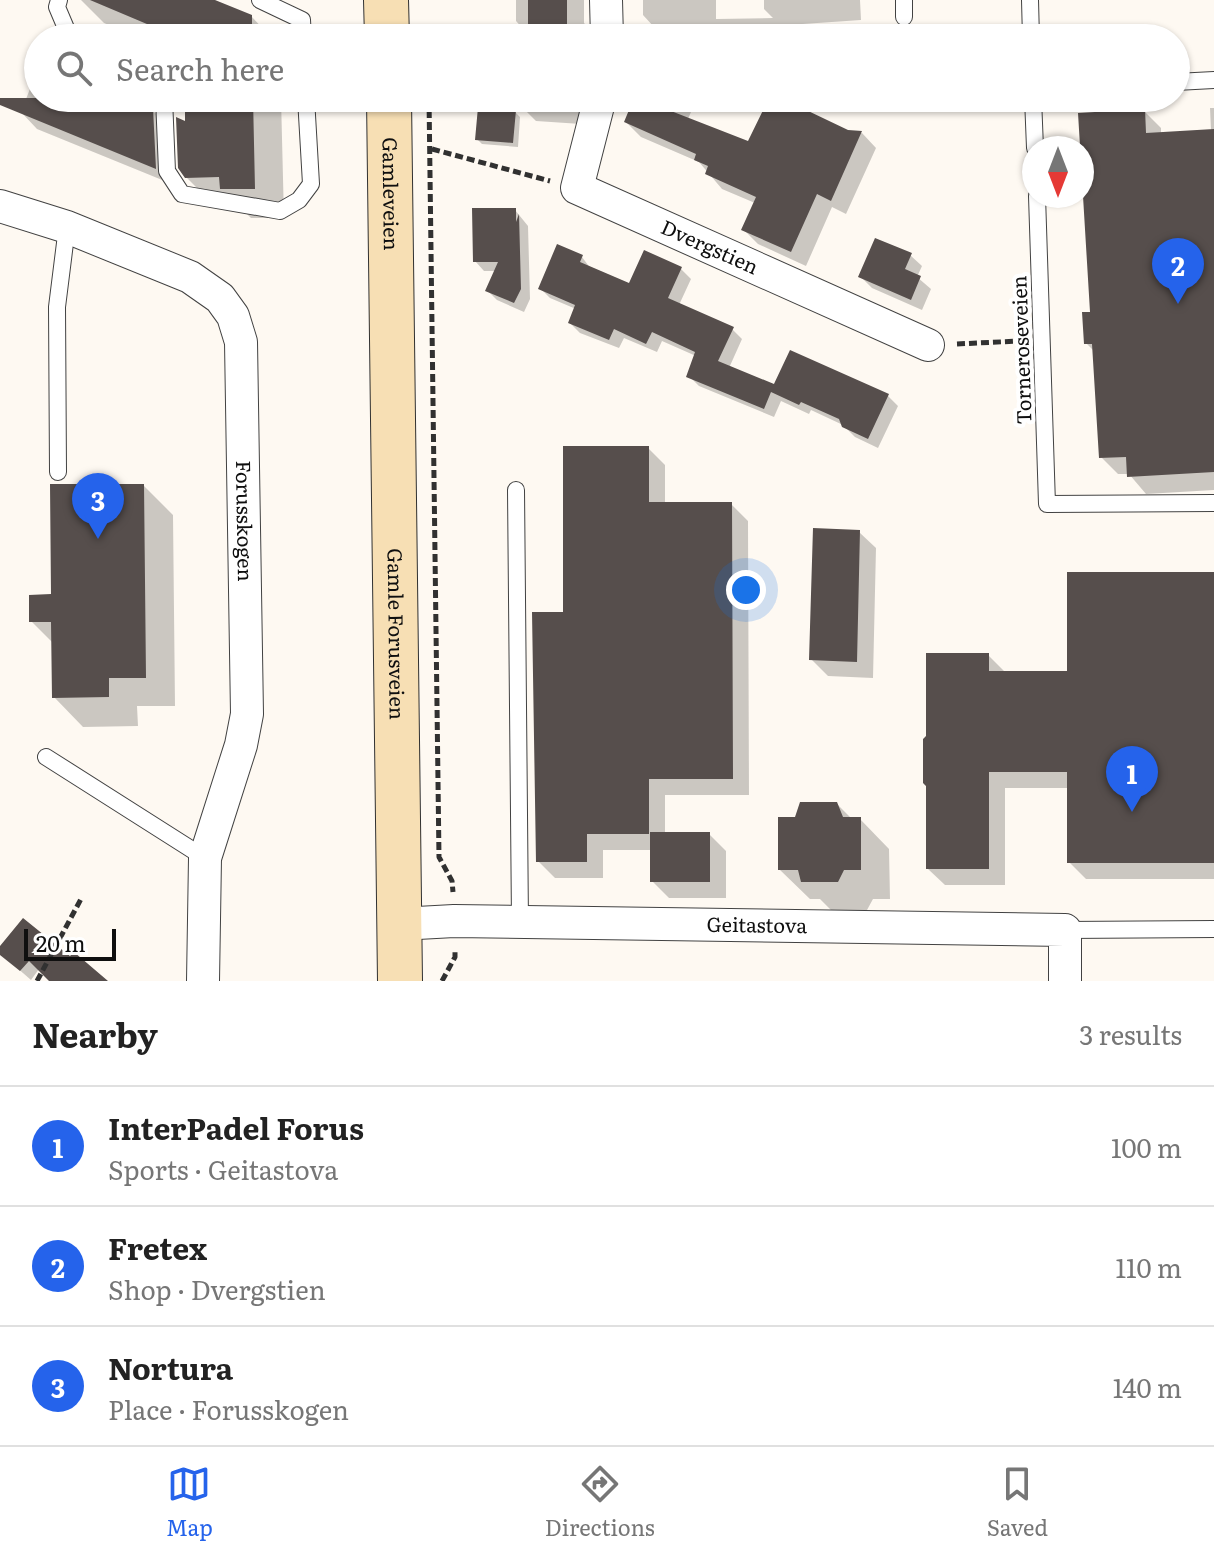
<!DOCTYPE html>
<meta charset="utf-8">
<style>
:root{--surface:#fff;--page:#f6f6f6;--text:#222;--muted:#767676;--line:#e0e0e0;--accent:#2563eb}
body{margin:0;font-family:Literata,serif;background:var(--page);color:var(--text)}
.compass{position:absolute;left:1022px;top:136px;width:72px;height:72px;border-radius:50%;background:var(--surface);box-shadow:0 2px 6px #0004;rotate:180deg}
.scale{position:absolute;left:24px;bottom:20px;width:92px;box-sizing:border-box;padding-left:8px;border:4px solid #0f0f0f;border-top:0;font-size:22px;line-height:28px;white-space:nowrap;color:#0f0f0f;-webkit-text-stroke:6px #fff;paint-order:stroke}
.you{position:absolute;left:746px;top:590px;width:28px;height:28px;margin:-20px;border:6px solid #fff;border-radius:50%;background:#1a73e8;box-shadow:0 0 0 12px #1a73e833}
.badge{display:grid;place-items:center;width:52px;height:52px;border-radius:50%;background:var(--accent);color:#fff;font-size:26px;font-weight:700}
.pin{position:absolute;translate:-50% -66px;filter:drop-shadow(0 2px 4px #0008)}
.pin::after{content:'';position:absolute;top:42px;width:28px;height:24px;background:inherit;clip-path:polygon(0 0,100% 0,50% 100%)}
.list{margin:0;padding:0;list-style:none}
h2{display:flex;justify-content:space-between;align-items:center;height:104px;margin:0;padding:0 32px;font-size:34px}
h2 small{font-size:26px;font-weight:400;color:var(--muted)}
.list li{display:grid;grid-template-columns:52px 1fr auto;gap:24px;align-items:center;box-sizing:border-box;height:120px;padding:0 32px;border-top:2px solid var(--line)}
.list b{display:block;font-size:30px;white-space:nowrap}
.list p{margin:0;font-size:26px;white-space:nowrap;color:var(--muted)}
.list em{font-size:26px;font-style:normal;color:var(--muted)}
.icon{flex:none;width:44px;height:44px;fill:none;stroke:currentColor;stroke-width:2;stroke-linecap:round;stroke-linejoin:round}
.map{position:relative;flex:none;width:1214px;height:981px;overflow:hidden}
.search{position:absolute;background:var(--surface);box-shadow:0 2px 6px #0004;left:24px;right:24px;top:24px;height:88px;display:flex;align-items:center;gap:20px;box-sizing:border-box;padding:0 28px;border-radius:44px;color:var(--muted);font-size:30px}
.sheet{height:464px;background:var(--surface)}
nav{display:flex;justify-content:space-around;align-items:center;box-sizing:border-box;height:112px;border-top:2px solid var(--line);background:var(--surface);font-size:22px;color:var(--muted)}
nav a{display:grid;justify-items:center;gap:4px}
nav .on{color:var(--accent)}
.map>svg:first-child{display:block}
.shadow{fill:#0003}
.building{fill:#564e4c}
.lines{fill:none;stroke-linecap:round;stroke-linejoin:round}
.lane-casing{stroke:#424242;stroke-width:18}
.street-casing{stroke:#424242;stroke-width:34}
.secondary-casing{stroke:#313131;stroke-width:46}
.path{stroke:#313131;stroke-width:5;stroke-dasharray:8 4;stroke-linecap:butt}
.lane{stroke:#fff;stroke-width:16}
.street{stroke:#fff;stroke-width:32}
.secondary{stroke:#f7dfb4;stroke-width:44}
.labels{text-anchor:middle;stroke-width:8;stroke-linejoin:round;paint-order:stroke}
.street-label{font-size:20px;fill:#0f0f0f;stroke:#fff}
</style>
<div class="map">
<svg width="1214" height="981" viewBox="0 0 1214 981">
<rect width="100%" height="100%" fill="#fef9f2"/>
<path class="shadow" d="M 81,0 L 209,0 L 251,16 L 272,38 L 141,38 L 104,23 Z
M 516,0 L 584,0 L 584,23 L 593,33 L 584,33 L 584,38 L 530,38 L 531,33 L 527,33 L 516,21 Z
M 643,0 L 716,0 L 716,19 L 773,18 L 764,9 L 764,0 L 860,0 L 861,20 L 788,25 L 797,34 L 797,38 L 708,38 L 708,26 L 654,27 L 643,15 Z
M 33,81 L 38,83 L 38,98 L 124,98 L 152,110 L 170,127 L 172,184 L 37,129 L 21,112 Z
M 187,98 L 281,98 L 284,218 L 251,218 L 239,206 L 216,207 L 186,177 Z
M 525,98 L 589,98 L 583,98 L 581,124 L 536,121 L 524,109 Z
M 637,98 L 697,98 L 688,119 L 749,144 L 771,98 L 777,98 L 847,132 L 862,133 L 876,148 L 846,214 L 832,207 L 806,266 L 758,244 L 744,230 L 755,203 L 722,189 L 699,162 L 641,137 L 626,122 Z
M 1210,108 L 1214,108 L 1214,490 L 1146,494 L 1129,474 L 1118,474 L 1101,457 L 1095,352 L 1086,343 L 1144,111 L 1161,128 L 1161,134 L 1211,131 Z
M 515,112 L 520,117 L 518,147 L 482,144 L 477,139 Z
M 515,210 L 528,226 L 530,299 L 524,312 L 497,300 L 488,291 L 496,271 L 484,271 L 475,261 Z
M 910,255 L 922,266 L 917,277 L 931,289 L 922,310 L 872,288 L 861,277 Z
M 582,257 L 591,269 L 630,286 L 681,269 L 691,279 L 679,305 L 732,329 L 742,339 L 729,368 L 775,388 L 791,353 L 888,396 L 898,406 L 878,448 L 855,437 L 843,425 L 811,410 L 809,414 L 781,401 L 774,417 L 699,386 L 689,376 L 696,356 L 662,341 L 657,352 L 624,338 L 619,348 L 580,333 L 570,323 L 576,309 L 550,298 L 540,288 Z
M 648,448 L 665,465 L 665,504 L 731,504 L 748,521 L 749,795 L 665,795 L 665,834 L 709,834 L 726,851 L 726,898 L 669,898 L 652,881 L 652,850 L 603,850 L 603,878 L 555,878 L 538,861 L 565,614 Z
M 144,486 L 173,515 L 175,706 L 137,706 L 138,726 L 83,727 L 54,697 L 53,643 L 31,621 Z
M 859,532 L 876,548 L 873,678 L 828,676 L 811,659 Z
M 1214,574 L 1214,879 L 1086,879 L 1069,862 L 1069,788 L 1005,788 L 1005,885 L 945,885 L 928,869 L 988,655 L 1006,673 L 1069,673 Z
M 837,804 L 852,819 L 860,819 L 889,849 L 890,899 L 873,899 L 867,910 L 832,911 L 820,899 L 810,899 L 780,870 L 796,819 Z
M 0,949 L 70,959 L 105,981 L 53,981 L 39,969 L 31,980 L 0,953 Z"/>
<path class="building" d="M 90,0 L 215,0 L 252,15 L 252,38 L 150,38 L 154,27 Z
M 528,0 L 567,0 L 567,28 L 528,25 Z
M 0,98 L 129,98 L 153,108 L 156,169 L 0,105 Z
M 185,98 L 253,98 L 255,189 L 220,189 L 219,177 L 185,178 L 178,168 L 176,117 L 185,121 Z
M 634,98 L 676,98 L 671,111 L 748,141 L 769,98 L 781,98 L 848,130 L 862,131 L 831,201 L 817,194 L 791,252 L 741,230 L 756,197 L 705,174 L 708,166 L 694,160 L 696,154 L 624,122 Z
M 478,107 L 516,110 L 513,143 L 475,140 Z
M 1145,109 L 1146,133 L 1214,129 L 1214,472 L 1127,477 L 1126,457 L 1099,458 L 1092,344 L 1084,344 L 1082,312 L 1090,312 L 1078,113 Z
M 472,208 L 516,208 L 516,222 L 519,214 L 521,289 L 514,303 L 485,291 L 498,262 L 473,262 Z
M 875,238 L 912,253 L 905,269 L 921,276 L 911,300 L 858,277 Z
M 557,244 L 583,255 L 580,262 L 629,283 L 644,250 L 682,267 L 668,298 L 734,327 L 718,361 L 774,384 L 773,386 L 790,350 L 889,394 L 868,439 L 842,427 L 839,419 L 801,402 L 799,405 L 771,392 L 764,409 L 686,377 L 695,352 L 652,332 L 646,344 L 614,329 L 609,340 L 568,323 L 575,305 L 538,289 Z
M 563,446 L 649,446 L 649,502 L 732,502 L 733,779 L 649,779 L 649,834 L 587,834 L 587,862 L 536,862 L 532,612 L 563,612 Z
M 50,484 L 144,484 L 146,678 L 109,678 L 109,697 L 52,698 L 51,622 L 29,622 L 29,595 L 51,594 Z
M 813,528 L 860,530 L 857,662 L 809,660 Z
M 1067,572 L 1214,572 L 1214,863 L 1067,863 L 1067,772 L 989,772 L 989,869 L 926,869 L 926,786 L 923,783 L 923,739 L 926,736 L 926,653 L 989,653 L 989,671 L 1067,671 Z
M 800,802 L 837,802 L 843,817 L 861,817 L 861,870 L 844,870 L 838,882 L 801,882 L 798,870 L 778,870 L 778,817 L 795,817 Z
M 650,832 L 710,832 L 710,882 L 650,882 Z
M 23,918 L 70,956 L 74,952 L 108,981 L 49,981 L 29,961 L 20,971 L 0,955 L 0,946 Z"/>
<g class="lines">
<defs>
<path id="lane" d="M 59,0 L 57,7 L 68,33 L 79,38
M 260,0 L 302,20 L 303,38
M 904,0 L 904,17
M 1030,0 L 1031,38
M 1176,82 L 1214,80
M 164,98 L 167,171 L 182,194 L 280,211 L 299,200 L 311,184 L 306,98
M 1033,98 L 1035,148
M 1037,196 L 1047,504 L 1214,503
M 58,472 L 57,307 L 67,227
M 516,490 L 520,922
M 46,757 L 205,858
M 1065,930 L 1214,929"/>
<g id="street">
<path d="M 606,0 L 607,38"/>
<path id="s1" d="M 600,98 L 577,188 L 928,345"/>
<path id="s2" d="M 0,206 L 67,227 L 190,277 L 220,298 L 233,316 L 241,342 L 247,714 L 241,745 L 205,858 L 203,981"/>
<path id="s3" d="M 399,924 L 454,921 L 1065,930 L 1065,981"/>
</g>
<g id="secondary">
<path d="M 386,0 L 387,38"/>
<path id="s4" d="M 389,98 L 400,981"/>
</g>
</defs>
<use href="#lane" class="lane-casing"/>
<use href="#street" class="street-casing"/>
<use href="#secondary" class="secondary-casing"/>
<path class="path" d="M 429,98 L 439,857 L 452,881 L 453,892
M 432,149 L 550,181
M 957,344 L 1019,341
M 37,981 L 81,899
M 442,981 L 455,957 L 455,950"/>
<use href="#lane" class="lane"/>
<use href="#street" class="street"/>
<use href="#secondary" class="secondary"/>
</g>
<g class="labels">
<g class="street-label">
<text dy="7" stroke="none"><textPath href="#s4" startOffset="96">Gamleveien</textPath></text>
<text dy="7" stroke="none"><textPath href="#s1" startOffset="238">Dvergstien</textPath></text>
<text transform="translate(1022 350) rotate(-92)" y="7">Torneroseveien</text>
<text dy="7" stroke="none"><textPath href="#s2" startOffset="468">Forusskogen</textPath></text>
<text dy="7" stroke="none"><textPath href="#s4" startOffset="536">Gamle Forusveien</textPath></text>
<text dy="7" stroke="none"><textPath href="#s3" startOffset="358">Geitastova</textPath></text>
</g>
</g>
</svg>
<svg class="compass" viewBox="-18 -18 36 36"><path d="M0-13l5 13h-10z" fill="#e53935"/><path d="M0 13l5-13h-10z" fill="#767676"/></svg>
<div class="scale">20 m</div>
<div class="you"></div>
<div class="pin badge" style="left:1132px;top:812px">1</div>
<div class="pin badge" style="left:1178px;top:304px">2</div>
<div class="pin badge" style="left:98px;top:539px">3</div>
<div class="search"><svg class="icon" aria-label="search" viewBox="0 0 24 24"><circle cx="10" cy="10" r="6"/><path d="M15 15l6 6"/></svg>Search here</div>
</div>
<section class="sheet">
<h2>Nearby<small>3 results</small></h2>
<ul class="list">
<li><span class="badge">1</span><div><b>InterPadel Forus</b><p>Sports · Geitastova</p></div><em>100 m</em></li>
<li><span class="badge">2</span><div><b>Fretex</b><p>Shop · Dvergstien</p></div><em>110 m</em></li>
<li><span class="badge">3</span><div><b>Nortura</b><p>Place · Forusskogen</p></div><em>140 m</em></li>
</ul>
</section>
<nav>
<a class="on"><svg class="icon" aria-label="map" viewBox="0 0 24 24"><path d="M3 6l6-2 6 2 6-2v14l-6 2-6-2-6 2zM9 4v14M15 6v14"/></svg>Map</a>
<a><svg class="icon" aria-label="directions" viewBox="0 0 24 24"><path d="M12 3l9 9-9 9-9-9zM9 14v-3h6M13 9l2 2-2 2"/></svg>Directions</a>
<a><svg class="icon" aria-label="saved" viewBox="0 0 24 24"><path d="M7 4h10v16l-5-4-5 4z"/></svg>Saved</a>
</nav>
